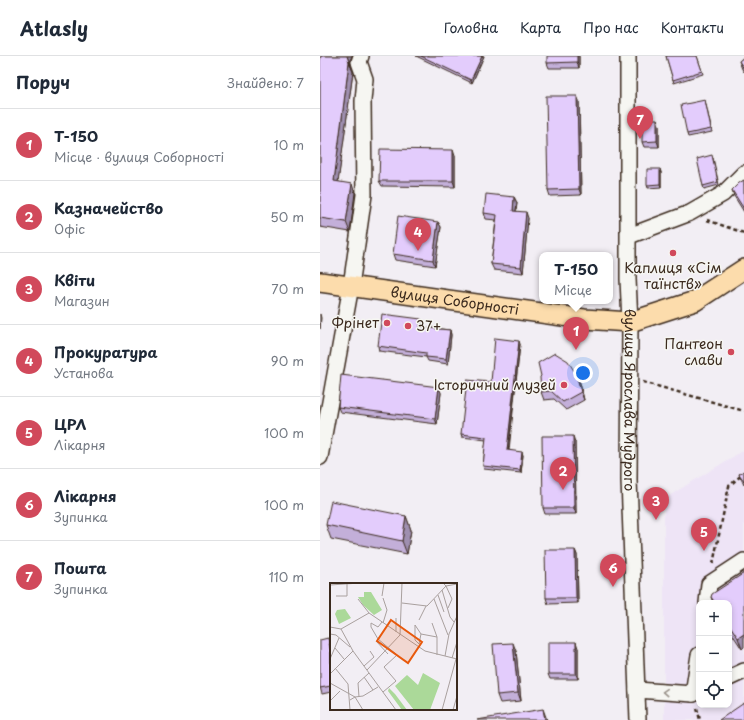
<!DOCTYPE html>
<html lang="uk">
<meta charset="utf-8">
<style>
:root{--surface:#fff;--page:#f6f6f7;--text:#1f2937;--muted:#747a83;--line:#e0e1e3;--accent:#d1495b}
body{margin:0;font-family:"Playpen Sans",sans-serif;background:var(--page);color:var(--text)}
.controls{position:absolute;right:12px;bottom:12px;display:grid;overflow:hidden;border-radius:8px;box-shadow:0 2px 6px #0003}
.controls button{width:36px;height:36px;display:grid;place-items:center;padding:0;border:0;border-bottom:1px solid var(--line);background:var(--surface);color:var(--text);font:20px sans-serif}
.you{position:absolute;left:263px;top:317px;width:14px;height:14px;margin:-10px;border:3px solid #fff;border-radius:50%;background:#1a73e8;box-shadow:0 0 0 6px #1a73e833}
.badge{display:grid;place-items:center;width:26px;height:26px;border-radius:50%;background:var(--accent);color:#fff;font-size:13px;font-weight:700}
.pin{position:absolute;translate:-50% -33px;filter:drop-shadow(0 1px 2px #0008)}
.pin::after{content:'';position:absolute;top:21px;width:14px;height:12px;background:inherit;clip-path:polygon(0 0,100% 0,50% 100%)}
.popup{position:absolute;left:219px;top:196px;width:74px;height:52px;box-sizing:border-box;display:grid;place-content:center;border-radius:8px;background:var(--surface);filter:drop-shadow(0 1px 3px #0005);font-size:13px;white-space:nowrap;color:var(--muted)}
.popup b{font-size:15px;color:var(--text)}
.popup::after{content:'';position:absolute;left:50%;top:100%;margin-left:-8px;border:8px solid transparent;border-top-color:var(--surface)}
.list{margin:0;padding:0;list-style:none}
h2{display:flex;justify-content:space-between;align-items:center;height:52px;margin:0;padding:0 16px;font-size:17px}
h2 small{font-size:13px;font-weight:400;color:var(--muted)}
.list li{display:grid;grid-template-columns:26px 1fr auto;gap:12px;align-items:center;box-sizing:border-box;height:72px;padding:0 16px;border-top:1px solid var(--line)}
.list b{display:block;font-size:15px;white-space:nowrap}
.list p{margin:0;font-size:13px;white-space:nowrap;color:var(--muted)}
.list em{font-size:13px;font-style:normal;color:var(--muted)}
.icon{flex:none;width:22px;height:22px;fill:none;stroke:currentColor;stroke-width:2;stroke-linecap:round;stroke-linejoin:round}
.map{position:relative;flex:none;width:424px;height:664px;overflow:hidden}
header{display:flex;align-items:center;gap:24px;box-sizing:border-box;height:56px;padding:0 20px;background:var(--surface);border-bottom:1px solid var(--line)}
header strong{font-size:19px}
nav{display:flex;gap:22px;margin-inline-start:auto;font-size:14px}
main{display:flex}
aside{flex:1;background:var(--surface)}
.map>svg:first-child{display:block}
.built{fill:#eee4f6;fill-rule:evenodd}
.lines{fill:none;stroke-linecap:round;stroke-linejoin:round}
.minor-casing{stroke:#3b2a1e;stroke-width:18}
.major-casing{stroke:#3b2a1e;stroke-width:22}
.path{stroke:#3b2a1e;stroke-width:2.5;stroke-dasharray:4 3;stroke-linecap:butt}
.minor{stroke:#f6f6f2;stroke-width:15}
.major{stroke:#fcdcac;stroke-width:19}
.wall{fill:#c3afd9;stroke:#3b2a1e}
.shaded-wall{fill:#9f8fb0;stroke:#3b2a1e}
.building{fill:#e3ccfc;stroke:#3b2a1e}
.oneway{stroke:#989088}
.poi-dot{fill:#d1495b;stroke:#f6f6f2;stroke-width:1.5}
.labels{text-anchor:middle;stroke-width:3;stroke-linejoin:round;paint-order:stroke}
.poi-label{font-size:14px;fill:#3b2a1e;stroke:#f6f6f2;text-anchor:end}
.street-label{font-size:14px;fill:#3b2a1e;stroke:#f6f6f2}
.inset-road{fill:none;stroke:#a9a09e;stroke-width:1}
.view{fill:#e8590c;fill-opacity:0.15;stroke:#e8590c;stroke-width:2}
.inset-edge{fill:none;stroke:#3b2a1e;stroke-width:2}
</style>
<header>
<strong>Atlasly</strong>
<nav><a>Головна</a><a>Карта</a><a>Про нас</a><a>Контакти</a></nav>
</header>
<main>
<aside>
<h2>Поруч<small>Знайдено: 7</small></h2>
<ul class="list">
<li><span class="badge">1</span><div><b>Т-150</b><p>Місце · вулиця Соборності</p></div><em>10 m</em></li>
<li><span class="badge">2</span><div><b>Казначейство</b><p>Офіс</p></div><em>50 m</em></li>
<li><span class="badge">3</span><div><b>Квіти</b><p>Магазин</p></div><em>70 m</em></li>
<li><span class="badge">4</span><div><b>Прокуратура</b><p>Установа</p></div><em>90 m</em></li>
<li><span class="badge">5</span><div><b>ЦРЛ</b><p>Лікарня</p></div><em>100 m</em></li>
<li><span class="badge">6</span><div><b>Лікарня</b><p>Зупинка</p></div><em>100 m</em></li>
<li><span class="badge">7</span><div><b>Пошта</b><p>Зупинка</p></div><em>110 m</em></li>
</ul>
</aside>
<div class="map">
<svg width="424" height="664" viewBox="0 0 424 664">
<rect width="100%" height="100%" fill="#f2eef4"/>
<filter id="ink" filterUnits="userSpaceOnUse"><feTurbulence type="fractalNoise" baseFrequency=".025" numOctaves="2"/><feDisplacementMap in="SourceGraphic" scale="8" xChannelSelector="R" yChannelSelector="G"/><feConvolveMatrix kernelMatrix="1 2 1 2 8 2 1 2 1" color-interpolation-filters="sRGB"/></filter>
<g filter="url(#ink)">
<path class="built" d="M 424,394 L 424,664 L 344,664 L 344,443 ZM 379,547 L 409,547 L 409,649 L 379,649 Z"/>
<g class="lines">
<defs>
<g id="minor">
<path id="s1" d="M 308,0 L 308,223 L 310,266 L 309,424 L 318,664"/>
<path d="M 309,180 L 370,157 L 403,138 L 424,117"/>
<path d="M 0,401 L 31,230 L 44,139 L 43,45 L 45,23 L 39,6 L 41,0"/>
<path d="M 387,547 L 389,528 L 424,505"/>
<path d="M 379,599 L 373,638 L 379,635"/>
<path d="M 409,622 L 424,615"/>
<path d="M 317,634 L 373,638"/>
</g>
<g id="major">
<path id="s2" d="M 0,226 L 264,263 L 310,266 L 375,245 L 424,213"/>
</g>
</defs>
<use href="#minor" class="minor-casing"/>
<use href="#major" class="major-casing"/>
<path class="path" d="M 387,164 L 424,177
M 323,326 L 424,355
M 393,508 L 409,430 L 424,417
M 377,652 L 380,664"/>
<use href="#minor" class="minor"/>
<use href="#major" class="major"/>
</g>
<path class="wall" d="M 1,0 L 32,0 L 30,4 L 31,9 L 33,16 L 18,125 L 35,137 L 30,176 L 0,171 L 0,4 Z
M 96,0 L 164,0 L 152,27 Z
M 259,0 L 259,12 L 229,12 L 227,7 Z
M 346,0 L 377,0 L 383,18 L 354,27 Z
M 424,1 L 424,16 L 422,13 L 419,5 Z
M 257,40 L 259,45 L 261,139 L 230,140 L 228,134 Z
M 385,44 L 392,76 L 368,81 L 367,78 Z
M 339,69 L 339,91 L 324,91 L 322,86 Z
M 135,100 L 135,131 L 62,130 L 59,125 Z
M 393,102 L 399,129 L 384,133 L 383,130 Z
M 341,116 L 341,131 L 328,132 L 327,129 Z
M 424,124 L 424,156 L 414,140 L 412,134 Z
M 194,141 L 197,147 L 196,155 L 208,162 L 203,217 L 174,214 L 171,208 L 176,164 L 166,163 L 164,157 Z
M 118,166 L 121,171 L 115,210 L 75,204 L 73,198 Z
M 103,268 L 103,271 L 130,274 L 131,279 L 128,308 L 108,305 L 106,301 L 59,295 L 58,290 Z
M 200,288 L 189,394 L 203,399 L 201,417 L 164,413 L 163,410 L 166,384 L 142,381 L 141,378 L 171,326 Z
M 256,318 L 260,327 L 264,344 L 246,354 L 234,343 L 224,344 L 221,336 Z
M 119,331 L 121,337 L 117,368 L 20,356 L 18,351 Z
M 255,386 L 256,458 L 225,458 L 223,452 Z
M 424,415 L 424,429 L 419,418 Z
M 86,460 L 91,474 L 87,498 L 11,483 L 6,469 Z
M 255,494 L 257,499 L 258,547 L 228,548 L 226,542 Z
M 424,517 L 422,593 L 409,573 L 409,547 L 393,547 L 391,541 Z
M 8,582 L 11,593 L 11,636 L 2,638 L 0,631 Z
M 258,592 L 258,623 L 230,623 L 228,618 Z
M 196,595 L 201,645 L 180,647 L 177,639 Z"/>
<path class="shaded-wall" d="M 27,0 L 32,0 L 30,4 L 31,9 Z
M 162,0 L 164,0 L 152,27 L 151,24 Z
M 257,0 L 259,0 L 259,12 L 257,6 Z
M 29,6 L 33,16 L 17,134 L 14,125 Z
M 257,40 L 259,45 L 261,139 L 259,133 Z
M 337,63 L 339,69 L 339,91 L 337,85 Z
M 133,94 L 135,100 L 135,131 L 133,125 Z
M 340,113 L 341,116 L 341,131 L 340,128 Z
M 32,128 L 35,137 L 30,176 L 26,166 Z
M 194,141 L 197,147 L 195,160 L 193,155 Z
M 206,156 L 208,162 L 203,217 L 201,211 Z
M 118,166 L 121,171 L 115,210 L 113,204 Z
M 0,258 L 1,262 L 0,273 Z
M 101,263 L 103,268 L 102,276 L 100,271 Z
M 130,274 L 131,279 L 128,308 L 126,303 Z
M 199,285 L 200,288 L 188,397 L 187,394 Z
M 256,318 L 260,327 L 264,344 L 261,336 Z
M 119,331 L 121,337 L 117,368 L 115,363 Z
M 253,380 L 255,386 L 256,458 L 254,452 Z
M 202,396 L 203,399 L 201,417 L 200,414 Z
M 86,460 L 91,474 L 87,498 L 82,485 Z
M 255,494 L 257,499 L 258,547 L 256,542 Z
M 424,578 L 424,591 L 422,593 L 418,582 Z
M 256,586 L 258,592 L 258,623 L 256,618 Z
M 193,587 L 196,595 L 201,645 L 198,637 Z
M 223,653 L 227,664 L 225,664 Z"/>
<path class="building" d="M 1,0 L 27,0 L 29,6 L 14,125 L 32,128 L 26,166 L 0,162 L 0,4 Z
M 101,0 L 162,0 L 151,24 Z
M 227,0 L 257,0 L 257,6 L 227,7 Z
M 346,0 L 377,0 L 382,15 L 353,24 Z
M 424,1 L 424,13 L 419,5 Z
M 226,40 L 257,40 L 259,133 L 228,134 Z
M 385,44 L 391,73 L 367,78 L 361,49 Z
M 322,63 L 337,63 L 337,85 L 322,86 Z
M 60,93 L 133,94 L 133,125 L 59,125 Z
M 392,99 L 398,126 L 383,130 L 377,103 Z
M 327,113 L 340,113 L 340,128 L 327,129 Z
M 424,124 L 424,153 L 412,134 L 419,127 Z
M 166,138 L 194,141 L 193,155 L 206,156 L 201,211 L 171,208 L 177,159 L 164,157 Z
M 78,160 L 118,166 L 113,204 L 73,198 Z
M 62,258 L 101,263 L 100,271 L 130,274 L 126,303 L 106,301 L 106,297 L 58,290 Z
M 175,282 L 199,285 L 187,394 L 202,396 L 200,414 L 163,410 L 166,381 L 141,378 L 147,324 L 171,326 Z
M 235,297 L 248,305 L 256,318 L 261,336 L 243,346 L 231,335 L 221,336 L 220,321 L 221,320 L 218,307 Z
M 21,319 L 119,331 L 115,363 L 18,351 Z
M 222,380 L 253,380 L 254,452 L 223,452 Z
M 424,415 L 424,425 L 419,418 Z
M 11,445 L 86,460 L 82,485 L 6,469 Z
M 225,494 L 255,494 L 256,542 L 226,542 Z
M 424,517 L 424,578 L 418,582 L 409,568 L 409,547 L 395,547 L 391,541 L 392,538 Z
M 8,582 L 11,597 L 11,630 L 0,632 L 0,584 Z
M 228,586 L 256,586 L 256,618 L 228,618 Z
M 193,587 L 198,637 L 177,639 L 173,588 Z
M 424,647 L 424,664 L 399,664 Z
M 223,653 L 225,664 L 157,664 Z"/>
<defs><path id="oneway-chevron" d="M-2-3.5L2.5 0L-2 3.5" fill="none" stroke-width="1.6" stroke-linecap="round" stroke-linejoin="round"/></defs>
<use class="oneway" href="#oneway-chevron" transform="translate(345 636) rotate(-176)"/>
</g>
<g class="poi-dot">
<circle cx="353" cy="197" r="4"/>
<circle cx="67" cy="267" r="4"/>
<circle cx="88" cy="270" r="4"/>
<circle cx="411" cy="296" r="4"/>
<circle cx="244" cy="329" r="4"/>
</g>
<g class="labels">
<g class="poi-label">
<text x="353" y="217" text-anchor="middle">Каплиця «Сім<tspan x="353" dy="16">таїнств»</tspan></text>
<text x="59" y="272">Фрінет</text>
<text x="96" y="275" text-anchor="start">37+</text>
<text x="403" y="293">Пантеон<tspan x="403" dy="16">слави</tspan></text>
<text x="236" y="334">Історичний музей</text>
</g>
<g class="street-label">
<text dy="5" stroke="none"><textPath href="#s2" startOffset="136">вулиця Соборності</textPath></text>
<text dy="5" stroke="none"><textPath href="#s1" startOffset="344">вулиця Ярослава Мудрого</textPath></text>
</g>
</g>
<g transform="translate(10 527)">
<rect width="127" height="127" fill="#f2eef4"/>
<path d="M 34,9 L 41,9 L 52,27 L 44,32 L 33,22 L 28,14 L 34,14 ZM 15,26 L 21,35 L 9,41 L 5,31 L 7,27 ZM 93,90 L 110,100 L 100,127 L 84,127 L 65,103 L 77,92 L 88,102 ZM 59,105 L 65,111 L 77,127 L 72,127 L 58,108 Z" fill="#abd999"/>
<path class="inset-road" d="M 0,2 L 30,0M 112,7 L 120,34 L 124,39M 108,12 L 114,29M 6,13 L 17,13 L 17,1M 52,13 L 54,0M 53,15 L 57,27 L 53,40M 28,16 L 39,30M 104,16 L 118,52M 72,20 L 97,23 L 116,3 L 113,0M 118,25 L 122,16 L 116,3 L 127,1M 89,37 L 96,23M 52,39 L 48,44 L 41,40 L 41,44 L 48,56 L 67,72 L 54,84 L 66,98 L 53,109M 102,40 L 107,54M 0,44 L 11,46 L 23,68 L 66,127M 11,46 L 39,30 L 95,68 L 127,76M 66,49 L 66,35M 0,51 L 6,52 L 20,64M 91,51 L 89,61 L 85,57 L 85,42 L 91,51 L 107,54 L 107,72M 46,58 L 58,71M 5,65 L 14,76M 115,73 L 119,51 L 127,33M 122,75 L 127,59M 0,76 L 9,55M 34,83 L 44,74 L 40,68M 5,85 L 18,101 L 20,127M 37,87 L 70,52 L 72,0M 0,91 L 23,68M 34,94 L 43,107M 0,100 L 25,114 L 33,113 L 48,104M 29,114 L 28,100 L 39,90M 20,117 L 25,114 L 33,127M 0,118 L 10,108M 112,127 L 126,76M 123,127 L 127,113"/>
<path class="view" d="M 61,37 L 92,59 L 78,80 L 47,58 Z"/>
<rect width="127" height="127" class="inset-edge"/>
</g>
</svg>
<div class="controls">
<button>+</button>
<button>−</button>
<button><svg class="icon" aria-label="locate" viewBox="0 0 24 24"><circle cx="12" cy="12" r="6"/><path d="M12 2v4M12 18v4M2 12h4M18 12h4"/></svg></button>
</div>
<div class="you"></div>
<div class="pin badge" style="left:256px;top:294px">1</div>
<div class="popup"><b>Т-150</b>Місце</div>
<div class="pin badge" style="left:243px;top:434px">2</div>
<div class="pin badge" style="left:336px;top:464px">3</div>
<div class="pin badge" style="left:98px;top:195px">4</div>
<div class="pin badge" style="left:384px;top:495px">5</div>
<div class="pin badge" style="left:293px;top:531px">6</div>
<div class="pin badge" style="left:320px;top:83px">7</div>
</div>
</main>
